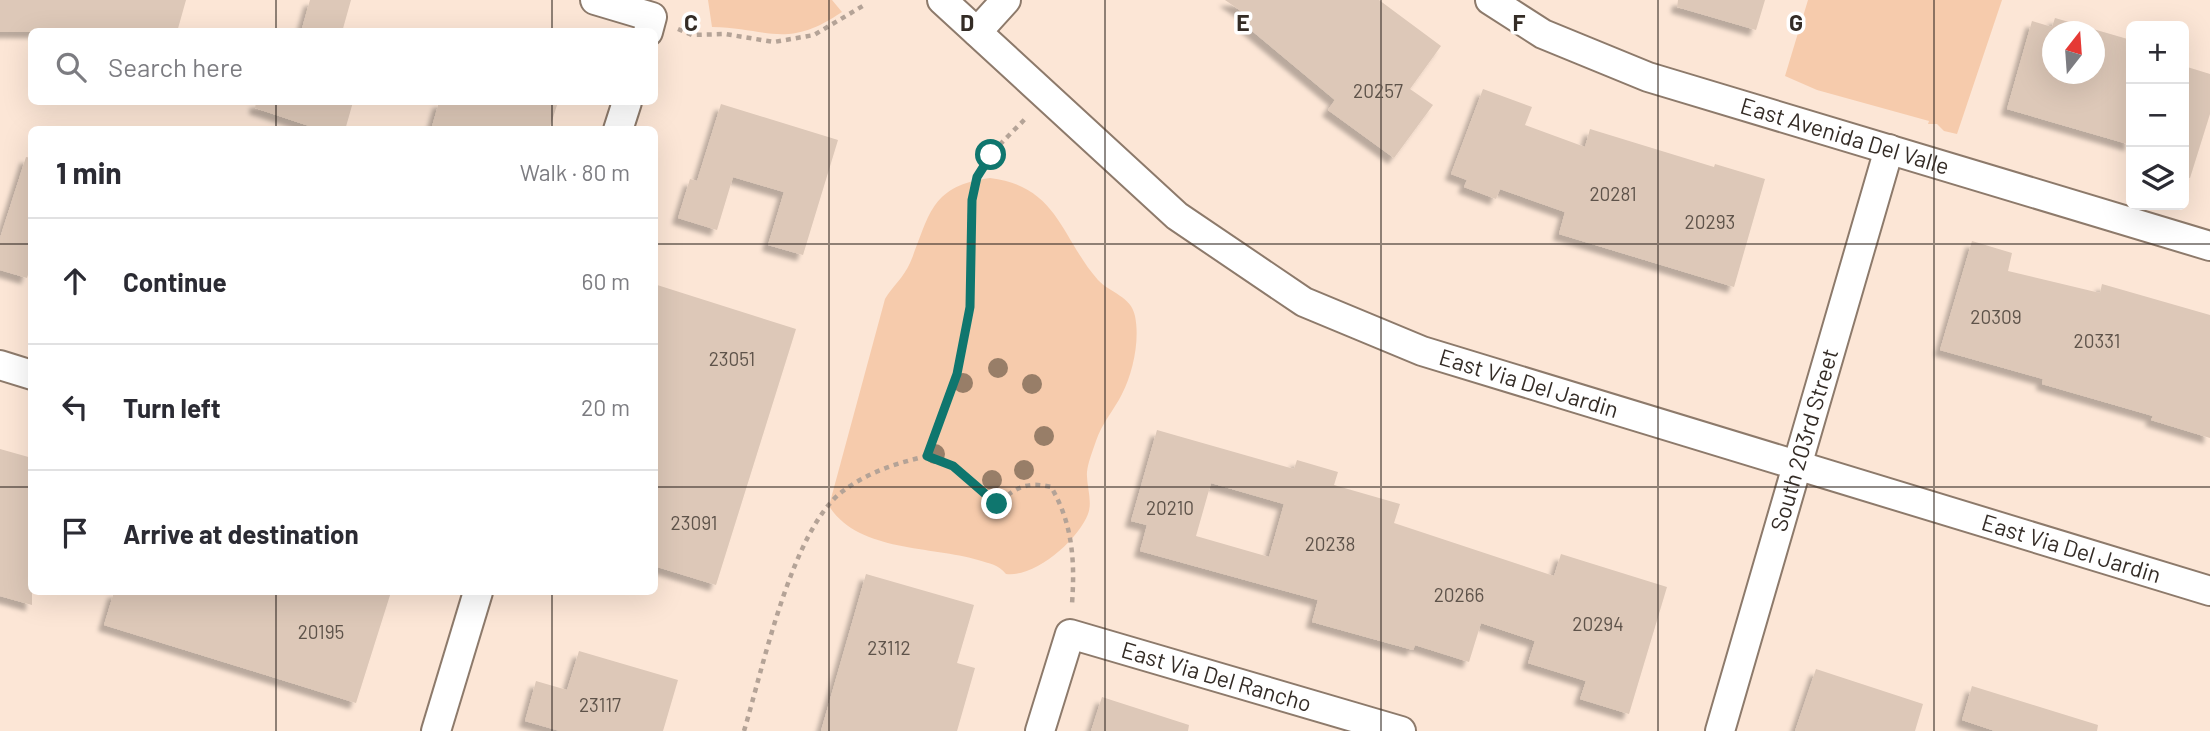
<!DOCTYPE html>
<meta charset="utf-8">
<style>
:root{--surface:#fff;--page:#f2f2f3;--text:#2b2b33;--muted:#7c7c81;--line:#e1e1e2}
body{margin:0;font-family:Barlow,sans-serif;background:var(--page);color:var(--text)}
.controls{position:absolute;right:21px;top:21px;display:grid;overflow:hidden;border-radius:10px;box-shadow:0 7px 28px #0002}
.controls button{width:63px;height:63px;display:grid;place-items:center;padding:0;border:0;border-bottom:2px solid var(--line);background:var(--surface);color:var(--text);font:35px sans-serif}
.compass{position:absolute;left:2042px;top:21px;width:63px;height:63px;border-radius:50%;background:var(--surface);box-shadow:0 7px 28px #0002;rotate:17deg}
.stop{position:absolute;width:21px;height:21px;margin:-16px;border:5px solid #0f766e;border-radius:50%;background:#fff}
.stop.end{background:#0f766e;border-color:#fff;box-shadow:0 2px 7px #0008}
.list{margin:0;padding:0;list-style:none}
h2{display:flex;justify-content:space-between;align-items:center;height:91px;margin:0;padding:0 28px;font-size:30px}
h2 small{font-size:23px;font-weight:400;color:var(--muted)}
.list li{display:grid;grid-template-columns:46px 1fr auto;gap:21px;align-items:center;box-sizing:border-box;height:126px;padding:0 28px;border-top:2px solid var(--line)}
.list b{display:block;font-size:26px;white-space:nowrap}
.list em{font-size:23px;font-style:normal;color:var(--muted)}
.icon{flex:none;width:38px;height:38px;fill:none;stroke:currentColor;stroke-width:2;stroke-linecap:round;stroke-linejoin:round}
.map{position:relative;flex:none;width:2210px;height:731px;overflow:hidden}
.search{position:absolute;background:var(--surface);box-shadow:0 7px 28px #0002;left:28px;top:28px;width:630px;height:77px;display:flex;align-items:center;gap:18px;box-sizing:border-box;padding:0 24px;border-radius:10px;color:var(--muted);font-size:26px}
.panel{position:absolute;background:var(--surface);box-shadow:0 7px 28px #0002;left:28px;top:126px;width:630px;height:469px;border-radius:10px}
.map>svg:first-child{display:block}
.green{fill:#f6cbac}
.building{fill:#ddc8b8;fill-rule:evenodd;filter:url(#shadow)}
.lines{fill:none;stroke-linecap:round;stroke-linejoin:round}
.minor-casing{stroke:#8d7a6b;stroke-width:32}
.path{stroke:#b4a397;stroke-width:4.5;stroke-dasharray:5 5;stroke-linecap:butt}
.minor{stroke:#fff;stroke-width:28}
.tree{fill:#987e68}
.route{stroke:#0f766e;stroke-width:9}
.grid{fill:none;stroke:#342c26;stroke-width:2;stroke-opacity:0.55}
.labels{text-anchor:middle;stroke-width:7;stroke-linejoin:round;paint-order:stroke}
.number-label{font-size:19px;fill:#5e534a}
.street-label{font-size:23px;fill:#342c26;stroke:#fff}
.grid-label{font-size:23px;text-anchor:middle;font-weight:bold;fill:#342c26;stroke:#fff;stroke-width:7;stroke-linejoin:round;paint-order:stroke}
</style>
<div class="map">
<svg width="2210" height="731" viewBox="0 0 2210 731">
<defs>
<filter id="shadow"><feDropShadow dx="-6" dy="6" stdDeviation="2" flood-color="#0004"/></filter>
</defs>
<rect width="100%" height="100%" fill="#fce6d6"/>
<path class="green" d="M 708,0 L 832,0 L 842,12 C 786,50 769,28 712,27 Z
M 1808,0 L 2002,0 L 1957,134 L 1944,131 L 1937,124 L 1928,124 L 1929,121 L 1817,90 L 1785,76 Z
M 990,178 C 1058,186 1061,238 1098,280 C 1110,293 1131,296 1135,316 C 1140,340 1133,373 1122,394 C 1114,410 1102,423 1096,441 C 1093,450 1088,462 1087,472 C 1086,485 1093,501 1088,514 C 1078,540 1035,578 1006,574 C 998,564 990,564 978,560 C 931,546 858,552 829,506 L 885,299 C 892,287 904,277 910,263 C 930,216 929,186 990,178 Z"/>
<path class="building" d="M 0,0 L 186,0 L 177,32 L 0,32 Z
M 310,0 L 351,0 L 342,32 L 301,32 Z
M 1225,0 L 1379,0 L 1441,46 L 1410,89 L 1433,105 L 1394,158 L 1328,110 L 1335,100 L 1245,25 L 1251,18 Z
M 1678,0 L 1765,0 L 1756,30 L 1677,7 Z
M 2055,18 L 2131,40 L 2131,145 L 2007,109 L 2032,21 L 2052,27 ZM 2053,32 L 2095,32 L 2095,74 L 2053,74 Z
M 2184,66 L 2210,74 L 2210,114 L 2190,178 L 2184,177 Z
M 1483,89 L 1532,107 L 1525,125 L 1585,147 L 1590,129 L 1714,167 L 1715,164 L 1765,179 L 1734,287 L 1559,234 L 1565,212 L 1500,189 L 1496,199 L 1464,187 L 1467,180 L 1451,174 Z
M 256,102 L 353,102 L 345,130 L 323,130 L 303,124 L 255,108 Z
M 439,102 L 558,102 L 549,130 L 431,130 Z
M 721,104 L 838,140 L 803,255 L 768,245 L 784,192 L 733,177 L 717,230 L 678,218 L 690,179 L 697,181 Z
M 26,157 L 32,158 L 32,262 L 27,278 L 0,270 L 0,238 Z
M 1972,241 L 2012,253 L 2008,271 L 2100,293 L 2102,284 L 2210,315 L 2210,438 L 2151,420 L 2153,416 L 2042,384 L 2043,379 L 1940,350 Z
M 654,284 L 796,329 L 716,585 L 654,566 Z
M 1157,430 L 1294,469 L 1297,460 L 1338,472 L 1334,485 L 1400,504 L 1394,523 L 1554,576 L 1561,554 L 1667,587 L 1629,714 L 1580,699 L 1586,681 L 1528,663 L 1535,641 L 1481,623 L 1469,662 L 1415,645 L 1413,650 L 1312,622 L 1318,600 L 1140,551 L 1147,525 L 1131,521 ZM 1211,483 L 1284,504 L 1269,557 L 1196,536 Z
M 0,449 L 32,458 L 32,605 L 0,596 Z
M 866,574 L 974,605 L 957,663 L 975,668 L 957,731 L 821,731 Z
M 114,592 L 391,592 L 356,703 L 104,625 Z
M 579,651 L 678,680 L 663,731 L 560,731 L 525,721 L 536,681 L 567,690 Z
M 1816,669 L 1923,704 L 1915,731 L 1795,731 Z
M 1972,686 L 2098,725 L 2097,731 L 1995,731 L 1962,720 Z
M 1102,697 L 1189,725 L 1188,731 L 1091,731 Z"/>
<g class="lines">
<defs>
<g id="minor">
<path d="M 595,0 L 652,17 L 648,32"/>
<path id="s1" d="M 942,0 L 1177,216 L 1304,302 L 1422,351 L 2210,591"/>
<path id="s2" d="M 1490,0 L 1543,34 L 1648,77 L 2210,246"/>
<path d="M 977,32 L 1006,0"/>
<path d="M 618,130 L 627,102"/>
<path d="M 0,365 L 32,375"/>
<path d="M 436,731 L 478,592"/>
<path id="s3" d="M 1040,731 L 1070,634 L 1401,731"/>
<path id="s4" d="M 1720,731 L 1889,149"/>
</g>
</defs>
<use href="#minor" class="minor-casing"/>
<path class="path" d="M 678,29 L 692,35 L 725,34 L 774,42 L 814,35 L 866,4
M 927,456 L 953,466 L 997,504 C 1015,488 1026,481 1051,487 C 1073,524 1075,562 1072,604
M 744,731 C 763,668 792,529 843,491 C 868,472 897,463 927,456 C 945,406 964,359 970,306 C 973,268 963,211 978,177 C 987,154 1009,136 1025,119"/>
<use href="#minor" class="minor"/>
</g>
<g class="tree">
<circle cx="998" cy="368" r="10"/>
<circle cx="963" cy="383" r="10"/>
<circle cx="1032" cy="384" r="10"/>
<circle cx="1044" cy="436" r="10"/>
<circle cx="935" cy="454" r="10"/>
<circle cx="1024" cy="470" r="10"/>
<circle cx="992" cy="480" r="10"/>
</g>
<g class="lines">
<path class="route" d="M 991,155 L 977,177 L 972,200 L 970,307 L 957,374 L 927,456 L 953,466 L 997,504"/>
</g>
<path class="grid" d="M 276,0 L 276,32M 552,0 L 552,32M 829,0 L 829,731M 1105,0 L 1105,731M 1381,0 L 1381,731M 1658,0 L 1658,731M 1934,0 L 1934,731M 276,102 L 276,130M 552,102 L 552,130M 0,244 L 32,244M 654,244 L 2210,244M 0,487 L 32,487M 654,487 L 2210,487M 276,592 L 276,731M 552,592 L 552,731"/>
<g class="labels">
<g class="number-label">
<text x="1378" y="98">20257</text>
<text x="1613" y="201">20281</text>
<text x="1710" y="229">20293</text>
<text x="1996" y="324">20309</text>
<text x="2097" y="348">20331</text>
<text x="732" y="366">23051</text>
<text x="1170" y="515">20210</text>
<text x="694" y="530">23091</text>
<text x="1330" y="551">20238</text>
<text x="1459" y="602">20266</text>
<text x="1598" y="631">20294</text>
<text x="321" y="639">20195</text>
<text x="889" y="655">23112</text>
<text x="600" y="712">23117</text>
</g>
<g class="street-label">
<text dy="8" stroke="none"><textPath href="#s2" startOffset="382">East Avenida Del Valle</textPath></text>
<text dy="8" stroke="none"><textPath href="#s1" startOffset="712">East Via Del Jardin</textPath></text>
<text dy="8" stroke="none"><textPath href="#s4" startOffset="303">South 203rd Street</textPath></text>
<text dy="8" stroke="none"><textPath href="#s1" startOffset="1279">East Via Del Jardin</textPath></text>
<text dy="8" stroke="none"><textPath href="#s3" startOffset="254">East Via Del Rancho</textPath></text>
</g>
</g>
<g class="grid-label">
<text x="691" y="31">C</text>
<text x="967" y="31">D</text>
<text x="1243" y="31">E</text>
<text x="1519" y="31">F</text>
<text x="1796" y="31">G</text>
</g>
</svg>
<div class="controls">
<button>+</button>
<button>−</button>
<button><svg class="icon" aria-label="layers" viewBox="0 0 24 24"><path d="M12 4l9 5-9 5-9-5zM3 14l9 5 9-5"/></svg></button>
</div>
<svg class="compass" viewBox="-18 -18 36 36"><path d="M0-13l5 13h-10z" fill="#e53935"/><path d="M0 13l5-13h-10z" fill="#7c7c81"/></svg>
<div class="stop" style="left:991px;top:155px"></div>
<div class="stop end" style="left:997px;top:504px"></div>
<div class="search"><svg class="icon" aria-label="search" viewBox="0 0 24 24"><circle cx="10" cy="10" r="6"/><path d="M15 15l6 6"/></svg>Search here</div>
<section class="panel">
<h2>1 min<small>Walk · 80 m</small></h2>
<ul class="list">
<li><svg class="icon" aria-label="ahead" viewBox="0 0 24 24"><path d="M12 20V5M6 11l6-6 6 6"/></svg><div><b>Continue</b></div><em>60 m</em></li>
<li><svg class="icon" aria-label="left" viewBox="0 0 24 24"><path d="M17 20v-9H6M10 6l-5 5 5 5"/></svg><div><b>Turn left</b></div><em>20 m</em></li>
<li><svg class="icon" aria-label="arrive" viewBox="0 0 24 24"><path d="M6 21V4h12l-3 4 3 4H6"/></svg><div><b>Arrive at destination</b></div></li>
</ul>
</section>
</div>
